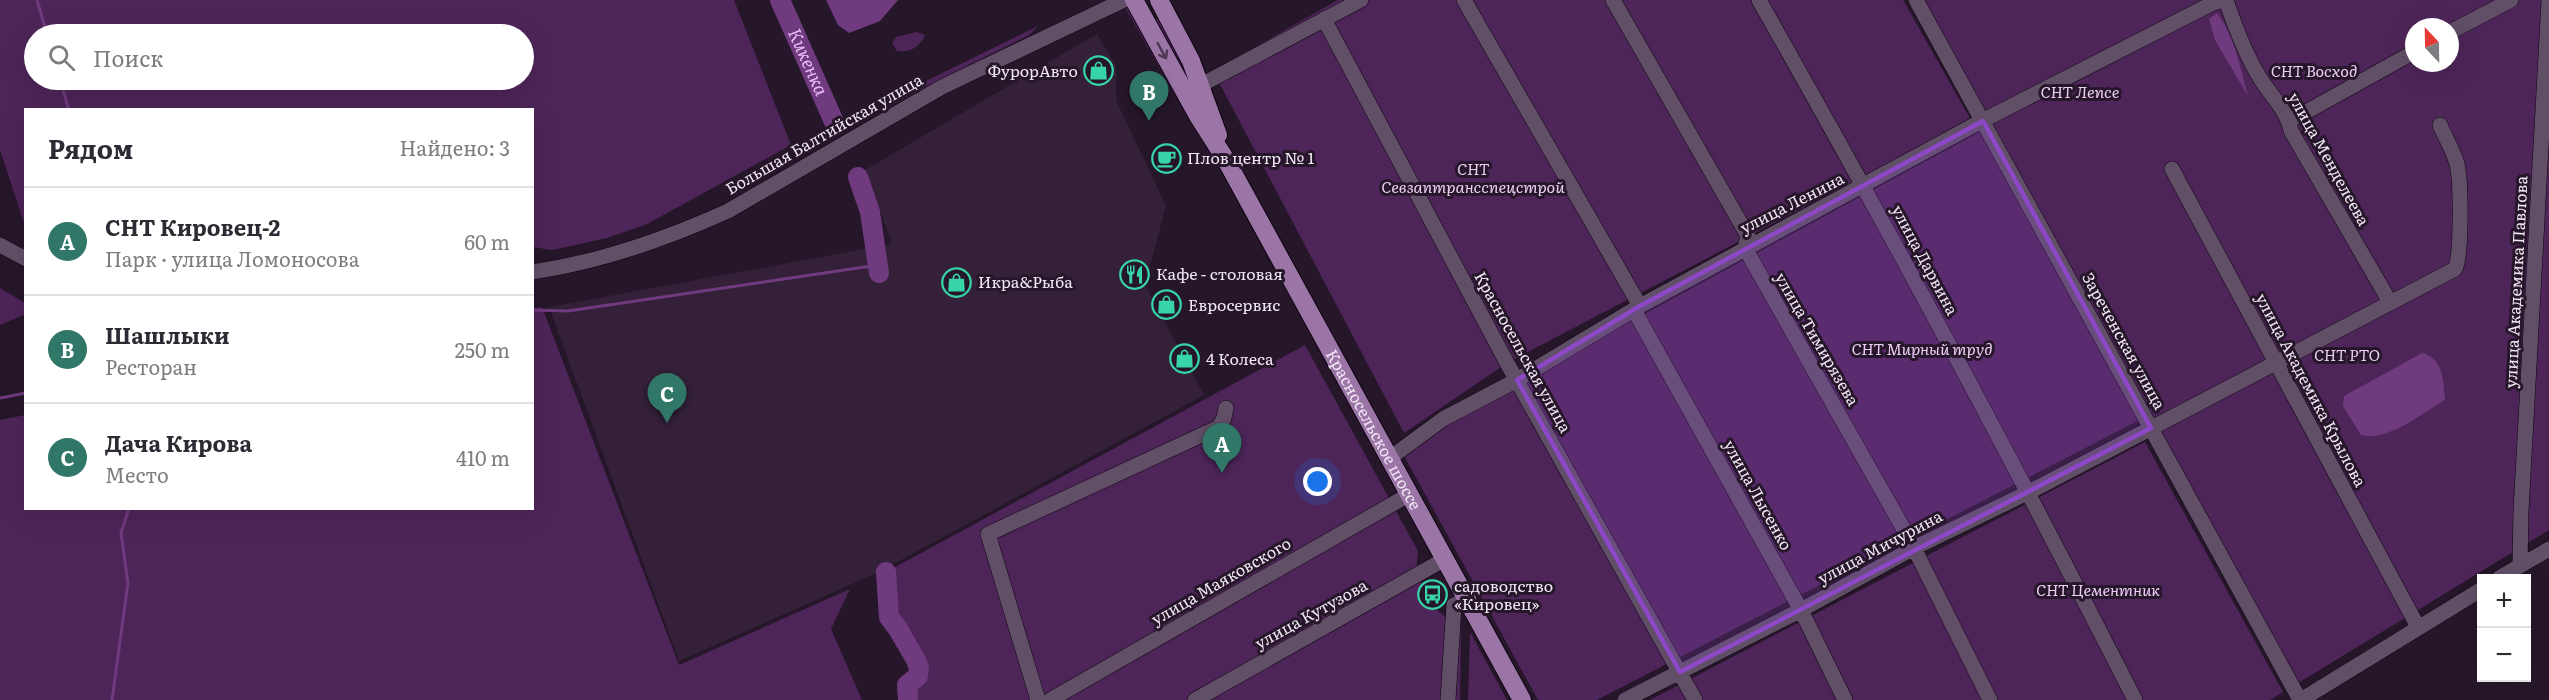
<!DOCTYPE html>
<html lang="ru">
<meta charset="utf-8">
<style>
:root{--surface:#fff;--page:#f7f7f7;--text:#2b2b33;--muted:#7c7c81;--line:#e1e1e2;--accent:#307767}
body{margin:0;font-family:Literata,serif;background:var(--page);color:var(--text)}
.controls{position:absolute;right:18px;bottom:18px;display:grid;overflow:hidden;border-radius:0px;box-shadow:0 6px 24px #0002}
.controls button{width:54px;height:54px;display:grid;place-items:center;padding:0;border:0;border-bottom:2px solid var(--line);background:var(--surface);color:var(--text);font:30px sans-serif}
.compass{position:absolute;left:2405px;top:18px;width:54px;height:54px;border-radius:50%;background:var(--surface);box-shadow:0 6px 24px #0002;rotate:338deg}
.you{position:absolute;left:1318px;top:482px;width:21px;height:21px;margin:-15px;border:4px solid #fff;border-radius:50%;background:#1a73e8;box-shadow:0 0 0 9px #1a73e833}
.badge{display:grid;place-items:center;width:39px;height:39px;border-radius:50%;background:var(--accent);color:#fff;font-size:20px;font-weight:700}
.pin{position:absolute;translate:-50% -50px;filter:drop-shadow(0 2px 3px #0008)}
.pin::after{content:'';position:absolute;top:32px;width:21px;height:18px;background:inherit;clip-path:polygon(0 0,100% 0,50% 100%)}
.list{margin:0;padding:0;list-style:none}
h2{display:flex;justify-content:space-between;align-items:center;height:78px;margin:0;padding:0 24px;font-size:26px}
h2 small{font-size:20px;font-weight:400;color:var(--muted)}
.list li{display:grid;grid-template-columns:39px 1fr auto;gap:18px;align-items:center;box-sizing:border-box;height:108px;padding:0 24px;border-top:2px solid var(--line)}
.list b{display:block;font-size:22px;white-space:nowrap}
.list p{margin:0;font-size:20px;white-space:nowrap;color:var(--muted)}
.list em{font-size:20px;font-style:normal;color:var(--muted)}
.icon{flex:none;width:33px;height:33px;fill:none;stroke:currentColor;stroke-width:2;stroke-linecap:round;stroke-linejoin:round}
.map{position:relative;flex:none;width:2549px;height:700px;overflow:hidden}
.search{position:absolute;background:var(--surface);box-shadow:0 6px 24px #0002;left:24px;top:24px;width:510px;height:66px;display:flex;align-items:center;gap:15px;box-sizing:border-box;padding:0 21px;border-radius:33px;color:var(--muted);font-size:22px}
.panel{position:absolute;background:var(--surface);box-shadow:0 6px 24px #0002;left:24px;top:108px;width:510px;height:402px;border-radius:0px}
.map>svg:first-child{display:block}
.built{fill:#342039}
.green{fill:#4e2559;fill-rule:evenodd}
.water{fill:#703a7f}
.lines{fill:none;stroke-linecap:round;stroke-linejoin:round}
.stream{stroke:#703a7f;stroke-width:3}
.river{stroke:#703a7f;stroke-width:20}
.minor-casing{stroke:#0e0312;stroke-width:16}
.major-casing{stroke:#0e0312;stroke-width:20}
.minor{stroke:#614f67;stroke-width:15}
.major{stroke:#9c75a7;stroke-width:18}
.oneway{stroke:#4f3756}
.marked{fill:#8d48c7;fill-opacity:0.2;stroke:#8d48c7;stroke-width:4.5;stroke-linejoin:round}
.labels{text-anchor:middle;stroke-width:6;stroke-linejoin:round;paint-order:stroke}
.poi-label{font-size:16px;fill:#f2e7f5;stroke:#26162a;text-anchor:start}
.park-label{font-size:16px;font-style:italic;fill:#eccef5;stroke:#26162a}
.street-label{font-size:16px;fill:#f2e7f5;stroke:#26162a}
.water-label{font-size:18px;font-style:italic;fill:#eabdf7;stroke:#26162a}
</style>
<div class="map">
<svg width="2549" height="700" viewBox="0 0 2549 700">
<rect width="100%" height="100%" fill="#26162a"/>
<path class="built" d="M 1097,34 L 1116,66 L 1116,100 L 1166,206 L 1145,285 L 1204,395 L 879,572 L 679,661 L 549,307 L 892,244 L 865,170 Z"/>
<path class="green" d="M 0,0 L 734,0 L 791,145 L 647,224 L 607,238 L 552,250 L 533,247 L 532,110 L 26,110 L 25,226 L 0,150 ZM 34,34 L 524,34 L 524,80 L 34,80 Z
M 1121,0 L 1127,0 L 1191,114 L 1187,116 Z
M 1338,0 L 1903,0 L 1971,120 L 1507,363 L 1404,433 L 1213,71 Z
M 1920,0 L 2549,0 L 2549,530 L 2295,685 L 2151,414 L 1597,700 L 1538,700 L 1403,454 L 1446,422 L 1992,125 ZM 2414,27 L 2450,27 L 2450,63 L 2414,63 Z
M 1153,19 L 1163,19 L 1180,51 L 1201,107 Z
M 1038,26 L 1029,35 L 931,84 L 868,118 L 879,107 L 928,80 Z
M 917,32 L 925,35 C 920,47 910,53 897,51 L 892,43 L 896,37 Z
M 0,288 L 25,303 L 26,314 L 0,325 Z
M 542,307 L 679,665 L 850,589 L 831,629 L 862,700 L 0,700 L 0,420 L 25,415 L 26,508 L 532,508 L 532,309 Z
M 1305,345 L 1418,551 L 1416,572 L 1437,610 L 1461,629 L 1460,700 L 902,700 L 900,687 L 918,676 L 919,668 L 916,660 L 898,629 L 889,617 L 886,572 Z
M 2145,442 L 2283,692 L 2270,700 L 1650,700 Z
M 1470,632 L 1507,700 L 1468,700 Z"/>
<path class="water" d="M 826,0 L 898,0 L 880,21 L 849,33 L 838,25 Z
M 2217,13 C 2235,37 2240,67 2248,96 L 2215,40 L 2209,19 Z
M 2422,353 C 2444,359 2443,380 2445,400 C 2422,413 2388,442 2361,435 L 2343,406 L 2344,396 Z"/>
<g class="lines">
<path class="stream" d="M 37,0 L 47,34
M 60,80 L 69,110
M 532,310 L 568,311 L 878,265
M 0,398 L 26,393
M 112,700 L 128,583 L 121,533 L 129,508"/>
<g class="river">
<path id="s1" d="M 780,0 L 835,124"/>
<path d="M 858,177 L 870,212 L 879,273"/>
<path d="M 886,572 L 889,617 L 898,629 L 916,660 L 919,668 L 918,676 L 907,685 L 908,700"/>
</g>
<defs>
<path id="minor" d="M 1464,0 L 1640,306
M 1613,0 L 1748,236 L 1745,248 L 1911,542 L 1990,700
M 1759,0 C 1890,231 2015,464 2135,700
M 1916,0 L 2300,700
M 2226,0 C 2235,27 2245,54 2260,78 C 2271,96 2287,110 2291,131 L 2390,302
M 1324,19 L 1507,363 L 1695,700
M 2450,32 L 2511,0
M 1201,85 L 1361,0
M 2289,119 L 2297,117 L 2414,52
M 2172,169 L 2418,627
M 0,245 L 26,259
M 532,272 C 601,262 666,239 728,211 L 942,87 L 1124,0
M 1634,310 L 1803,614 L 1845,700
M 1390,458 L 1443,419 L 1517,380 L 1640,306 L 1976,124 L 2211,4 L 2223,0
M 2520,566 L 2521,511 L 2549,1
M 2499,578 L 2549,549
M 1038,700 L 988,534 L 1219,427 L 1224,418 L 1226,408
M 1050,700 L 1410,494
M 1195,700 L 1445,559
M 1448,700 L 1454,605 L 1467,599
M 1625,700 L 1801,610 L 1914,548 L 2029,492 L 2455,269 C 2462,255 2461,180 2457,164 C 2453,150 2445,137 2440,125
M 2301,700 L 2482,589"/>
<g id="major">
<path id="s2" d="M 1134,0 L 1198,116 L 1226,160 L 1522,700"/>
<path d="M 1159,0 L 1191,61 L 1218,135"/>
</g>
</defs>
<use href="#minor" class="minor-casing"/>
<use href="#major" class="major-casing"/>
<use href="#minor" class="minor"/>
<use href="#major" class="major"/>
</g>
<defs><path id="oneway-shaft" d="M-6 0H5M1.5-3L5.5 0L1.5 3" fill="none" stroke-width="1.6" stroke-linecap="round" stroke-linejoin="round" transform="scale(1.5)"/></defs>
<use class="oneway" href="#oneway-shaft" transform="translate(1162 51) rotate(61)"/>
<path class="marked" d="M 1983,121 L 2151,428 L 1680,672 L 1517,380 L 1640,306 Z"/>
<defs>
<symbol id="shop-ring" viewBox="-11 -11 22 22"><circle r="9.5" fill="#26162a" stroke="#36d4a7" stroke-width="1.5"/><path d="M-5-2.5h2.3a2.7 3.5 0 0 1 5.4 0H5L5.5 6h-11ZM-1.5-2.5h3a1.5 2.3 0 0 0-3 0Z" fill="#36d4a7"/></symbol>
<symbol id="cafe-ring" viewBox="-11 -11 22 22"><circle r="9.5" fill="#26162a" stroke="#36d4a7" stroke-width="1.5"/><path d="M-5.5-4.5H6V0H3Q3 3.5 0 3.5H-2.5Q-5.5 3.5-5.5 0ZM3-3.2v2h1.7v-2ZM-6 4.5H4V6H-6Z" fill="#36d4a7"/></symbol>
<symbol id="restaurant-ring" viewBox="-11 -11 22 22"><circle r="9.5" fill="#26162a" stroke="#36d4a7" stroke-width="1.5"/><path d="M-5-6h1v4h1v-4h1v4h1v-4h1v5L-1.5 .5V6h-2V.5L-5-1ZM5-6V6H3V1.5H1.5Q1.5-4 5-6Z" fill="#36d4a7"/></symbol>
<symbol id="bus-ring" viewBox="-11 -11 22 22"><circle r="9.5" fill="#26162a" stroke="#36d4a7" stroke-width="1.5"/><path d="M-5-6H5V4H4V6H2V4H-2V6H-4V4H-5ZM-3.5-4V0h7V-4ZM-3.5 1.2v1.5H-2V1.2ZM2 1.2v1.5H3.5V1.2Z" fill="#36d4a7"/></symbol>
</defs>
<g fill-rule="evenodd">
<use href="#shop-ring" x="1082" y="54" width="33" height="33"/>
<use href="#cafe-ring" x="1150" y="142" width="33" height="33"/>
<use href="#restaurant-ring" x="1118" y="258" width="33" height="33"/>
<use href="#shop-ring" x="940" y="266" width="33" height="33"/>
<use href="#shop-ring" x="1150" y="288" width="33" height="33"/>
<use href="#shop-ring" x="1168" y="342" width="33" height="33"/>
<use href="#bus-ring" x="1416" y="578" width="33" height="33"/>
</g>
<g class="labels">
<g class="poi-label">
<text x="1078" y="77" text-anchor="end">ФурорАвто</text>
<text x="1187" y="164">Плов центр № 1</text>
<text x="1156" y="280">Кафе - столовая</text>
<text x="978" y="288">Икра&amp;Рыба</text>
<text x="1188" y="311">Евросервис</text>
<text x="1206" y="365">4 Колеса</text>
<text x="1454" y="592">садоводство<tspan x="1454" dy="18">«Кировец»</tspan></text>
</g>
<g class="park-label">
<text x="2314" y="77">СНТ Восход</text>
<text x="2080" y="98">СНТ Лепсе</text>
<text x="1473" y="175">СНТ<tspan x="1473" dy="18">Севзаптрансспецстрой</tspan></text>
<text x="1922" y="355">СНТ Мирный труд</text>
<text x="2347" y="361">СНТ РТО</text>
<text x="2098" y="596">СНТ Цементник</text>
</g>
<g class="street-label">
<text transform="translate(824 134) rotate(-30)" y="6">Большая Балтийская улица</text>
<text transform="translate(2329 159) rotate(61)" y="6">улица Менделеева</text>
<text transform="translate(1792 203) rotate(-27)" y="6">улица Ленина</text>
<text transform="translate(1925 260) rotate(62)" y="6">улица Дарвина</text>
<text transform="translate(2516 282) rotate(-87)" y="6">улица Академика Павлова</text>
<text transform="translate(1817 339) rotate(60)" y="6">улица Тимирязева</text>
<text transform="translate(2124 341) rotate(61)" y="6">Зареченская улица</text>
<text transform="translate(1523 352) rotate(61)" y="6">Красносельская улица</text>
<text transform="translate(2311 390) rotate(62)" y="6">улица Академика Крылова</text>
<text dy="6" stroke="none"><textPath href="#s2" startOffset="492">Красносельское шоссе</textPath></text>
<text transform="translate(1758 495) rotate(61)" y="6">улица Лысенко</text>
<text transform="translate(1880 547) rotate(-28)" y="6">улица Мичурина</text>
<text transform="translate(1221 581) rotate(-30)" y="6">улица Маяковского</text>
<text transform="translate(1311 614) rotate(-29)" y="6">улица Кутузова</text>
</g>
<g class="water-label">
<text dy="6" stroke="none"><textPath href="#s1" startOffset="68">Кикенка</textPath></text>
</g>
</g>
</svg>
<div class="controls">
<button>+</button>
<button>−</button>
</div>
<svg class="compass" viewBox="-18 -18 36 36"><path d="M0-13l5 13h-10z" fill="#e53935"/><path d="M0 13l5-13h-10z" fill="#7c7c81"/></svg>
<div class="you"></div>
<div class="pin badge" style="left:1222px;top:473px">A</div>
<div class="pin badge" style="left:1149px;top:121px">B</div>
<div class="pin badge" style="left:667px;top:423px">C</div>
<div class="search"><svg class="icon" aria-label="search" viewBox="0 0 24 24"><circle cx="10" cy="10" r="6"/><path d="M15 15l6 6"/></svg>Поиск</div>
<section class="panel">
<h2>Рядом<small>Найдено: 3</small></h2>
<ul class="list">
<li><span class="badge">A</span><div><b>СНТ Кировец-2</b><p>Парк · улица Ломоносова</p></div><em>60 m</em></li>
<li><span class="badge">B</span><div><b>Шашлыки</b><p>Ресторан</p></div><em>250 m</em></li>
<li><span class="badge">C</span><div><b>Дача Кирова</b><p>Место</p></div><em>410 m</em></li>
</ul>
</section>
</div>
